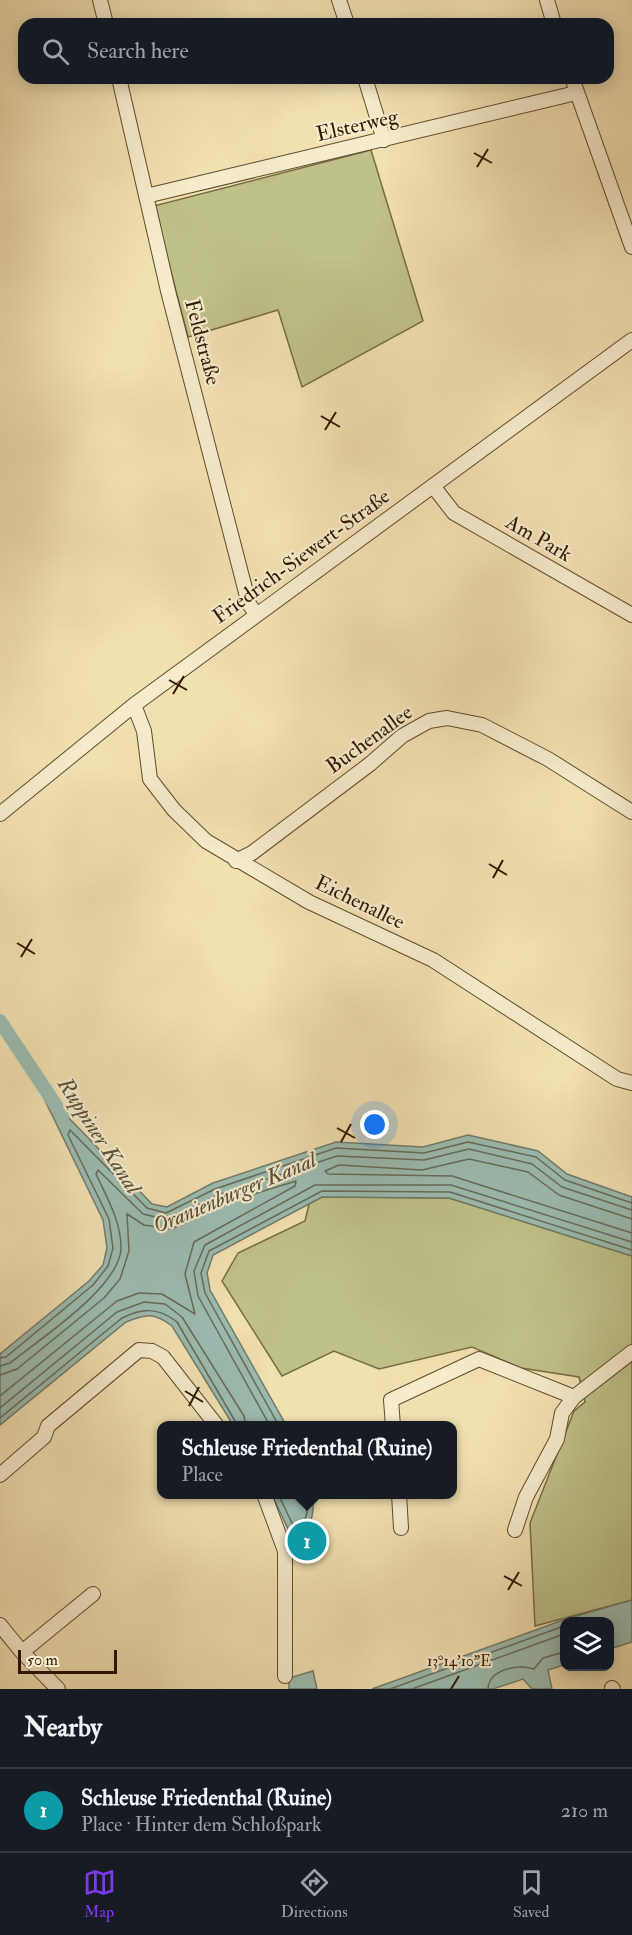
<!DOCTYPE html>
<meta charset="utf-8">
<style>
:root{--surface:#171b24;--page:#20242c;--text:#f1f3f6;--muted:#9ea1a6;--line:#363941;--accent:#7c3aed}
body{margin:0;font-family:"IM FELL Double Pica",serif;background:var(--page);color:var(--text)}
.controls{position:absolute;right:18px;bottom:18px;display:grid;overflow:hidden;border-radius:12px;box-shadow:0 3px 15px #0003}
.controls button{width:54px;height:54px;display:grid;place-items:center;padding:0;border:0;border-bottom:2px solid var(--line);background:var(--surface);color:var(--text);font:30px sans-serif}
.scale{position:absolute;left:18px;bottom:15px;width:99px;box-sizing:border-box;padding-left:6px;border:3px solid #311800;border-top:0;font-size:16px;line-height:21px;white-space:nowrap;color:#311800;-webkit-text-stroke:4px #f6ebcc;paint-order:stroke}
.you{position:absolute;left:375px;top:1125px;width:21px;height:21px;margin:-15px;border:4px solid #fff;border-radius:50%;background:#1a73e8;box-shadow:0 0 0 9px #1a73e833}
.badge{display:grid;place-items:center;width:39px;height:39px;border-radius:50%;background:var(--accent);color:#fff;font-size:20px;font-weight:700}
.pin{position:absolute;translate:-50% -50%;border:3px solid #fff;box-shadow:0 2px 6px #0006}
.popup{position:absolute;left:157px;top:1421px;width:300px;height:78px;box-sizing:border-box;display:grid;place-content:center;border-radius:12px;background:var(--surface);filter:drop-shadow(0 2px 4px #0005);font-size:20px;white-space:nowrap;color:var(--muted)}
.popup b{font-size:22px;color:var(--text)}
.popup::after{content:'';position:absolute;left:50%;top:100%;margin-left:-12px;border:12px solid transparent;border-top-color:var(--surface)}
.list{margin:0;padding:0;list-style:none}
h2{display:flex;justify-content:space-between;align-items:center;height:78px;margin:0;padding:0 24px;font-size:26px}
h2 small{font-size:20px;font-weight:400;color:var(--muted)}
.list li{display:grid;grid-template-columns:39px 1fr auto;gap:18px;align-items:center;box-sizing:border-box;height:84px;padding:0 24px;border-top:2px solid var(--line)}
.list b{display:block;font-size:22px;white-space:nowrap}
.list p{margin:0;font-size:20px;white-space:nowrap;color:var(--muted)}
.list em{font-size:20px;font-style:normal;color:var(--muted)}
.icon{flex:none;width:33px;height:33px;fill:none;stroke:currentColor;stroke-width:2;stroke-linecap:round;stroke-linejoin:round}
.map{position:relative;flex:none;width:632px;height:1689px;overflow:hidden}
.search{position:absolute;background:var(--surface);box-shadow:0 3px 15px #0003;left:18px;right:18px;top:18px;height:66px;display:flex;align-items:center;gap:15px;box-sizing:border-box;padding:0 21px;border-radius:18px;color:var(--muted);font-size:22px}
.sheet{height:162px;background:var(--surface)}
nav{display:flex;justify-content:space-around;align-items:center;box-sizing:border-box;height:84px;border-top:2px solid var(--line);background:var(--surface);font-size:16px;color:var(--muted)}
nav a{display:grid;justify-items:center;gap:3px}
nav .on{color:var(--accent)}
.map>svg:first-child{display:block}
.green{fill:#bec188;stroke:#786c44;stroke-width:1.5}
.water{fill:#9bbcb1;stroke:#717a6a;stroke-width:1.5}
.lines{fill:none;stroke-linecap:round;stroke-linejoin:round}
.shore{stroke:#666a58;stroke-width:1.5}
.canal{stroke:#9bbcb1;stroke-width:14}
.minor-casing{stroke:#614a2c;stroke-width:16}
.minor{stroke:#f6ebcc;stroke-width:14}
.ticks{fill:none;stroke:#311800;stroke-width:2}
.labels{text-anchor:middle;stroke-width:4.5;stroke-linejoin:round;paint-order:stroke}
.street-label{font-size:21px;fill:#311800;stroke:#f6ebcc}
.water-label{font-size:22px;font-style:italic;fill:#56513e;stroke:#f6ebcc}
.ticks-label{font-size:15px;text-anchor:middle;fill:#311800;stroke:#f6ebcc;stroke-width:4.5;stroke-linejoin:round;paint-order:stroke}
</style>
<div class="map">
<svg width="632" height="1689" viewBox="0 0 632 1689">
<rect width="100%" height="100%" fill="#f1e0b0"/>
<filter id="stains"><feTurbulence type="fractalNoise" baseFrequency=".00333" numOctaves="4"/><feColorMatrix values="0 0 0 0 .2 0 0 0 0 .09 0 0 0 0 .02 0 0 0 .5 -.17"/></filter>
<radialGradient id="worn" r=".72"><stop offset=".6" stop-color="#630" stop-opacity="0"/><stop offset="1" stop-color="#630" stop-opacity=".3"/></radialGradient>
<path class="green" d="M 371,150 L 423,321 L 302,387 L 278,310 L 188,337 L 154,206 Z
M 322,1197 L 449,1198 L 632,1256 L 632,1600 L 535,1626 L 530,1523 L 574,1411 L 585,1402 L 579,1377 L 521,1368 L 472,1347 L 379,1369 L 334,1351 L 282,1376 L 222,1281 L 238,1253 L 305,1221 L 309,1204 Z"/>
<path class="water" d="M 38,1086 L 152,1204 L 167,1207 L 213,1183 L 336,1142 L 423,1147 L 468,1135 L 538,1151 L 567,1174 L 632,1197 L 632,1256 L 449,1198 L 322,1197 L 213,1255 L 207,1273 L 210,1290 L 286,1425 L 233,1425 L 172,1326 C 154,1312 146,1314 126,1322 L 0,1425 L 0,1354 L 89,1281 L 103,1265 L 107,1248 L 103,1220 Z
M 272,1495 L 313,1495 C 314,1512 313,1537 289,1531 Z
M 632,1600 L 632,1642 L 610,1649 L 610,1622 L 564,1622 L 564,1665 L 548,1670 L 552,1689 L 532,1689 L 523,1679 L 493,1689 L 372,1689 L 566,1619 Z
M 313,1671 L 317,1689 L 289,1689 L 289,1678 Z"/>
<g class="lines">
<path class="shore" d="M 632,1219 L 559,1195 L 528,1172 L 469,1159 L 422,1170 L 339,1165 L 325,1171 L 328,1174 L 452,1176 L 632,1233
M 0,1358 L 6,1357 L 93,1285 L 108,1266 L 113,1248 L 109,1219 L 68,1135 L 70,1130 L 147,1208 L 166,1213 L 215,1189 L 336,1148 L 424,1153 L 468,1142 L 536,1157 L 565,1180 L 632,1203
M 0,1366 L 10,1363 C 40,1339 120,1287 121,1248 C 121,1221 107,1198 96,1174 L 98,1170 L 143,1214 L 168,1220 L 218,1195 L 337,1156 L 424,1160 L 469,1149 L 532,1164 L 562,1187 L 632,1210
M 0,1375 L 17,1369 L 104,1298 L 120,1279 L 129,1251 L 127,1214 L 144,1225 L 172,1229 L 222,1204 L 296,1181 L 295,1186 L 194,1242 L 185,1274 L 195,1314 L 162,1294 L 139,1293 L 117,1301 L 0,1396
M 0,1408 L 117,1312 L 144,1302 L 165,1304 L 182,1317 L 244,1416 L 246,1426
M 0,1418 L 122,1318 C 143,1308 158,1307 177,1322 L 238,1426
M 270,1426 L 198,1296 L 194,1271 L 205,1245 L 315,1185 L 451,1185 L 632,1242
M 279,1426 L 205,1293 L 201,1273 L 209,1251 L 322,1191 L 450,1192 L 632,1250
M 278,1494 L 293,1525 L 297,1527 C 310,1521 307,1506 307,1494
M 390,1689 L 564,1626
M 412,1689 L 564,1634
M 488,1689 C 489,1669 518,1664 534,1669 L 543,1658 L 564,1652"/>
<path class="canal" d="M 0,1021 L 63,1116"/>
<defs>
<path id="minor" d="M 100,0 L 106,24
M 339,0 L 347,24
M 547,0 L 554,24
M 119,78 L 168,291 L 249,604 L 256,614
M 365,78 L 384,140
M 572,78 L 632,247
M 146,196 L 576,93
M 433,486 L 454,513 L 632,615
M 134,705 L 144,731 L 150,779 L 174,810 L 206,841 L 309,902 L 433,960 L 617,1079 L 632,1083
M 0,814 L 134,705 L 632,340
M 236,861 L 252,853 L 370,764 L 402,736 L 429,721 L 447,718 L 482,725 L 548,759 L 632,812
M 393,1426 L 391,1400 L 479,1359 L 574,1397 L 632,1352
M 0,1475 L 44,1437 L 48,1426 L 139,1350 L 152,1351 L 163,1357 L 217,1426
M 264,1494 L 285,1551 L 285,1676
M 399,1494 L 401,1528
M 515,1530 L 526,1497 L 557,1439 L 562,1413 L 574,1397
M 0,1625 L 22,1652 L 58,1689
M 22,1652 L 93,1594
M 612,1688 L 613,1689"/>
</defs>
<use href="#minor" class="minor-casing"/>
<use href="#minor" class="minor"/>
</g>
<path class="ticks" d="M 474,153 L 492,163M 477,167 L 488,149M 321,416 L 340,427M 325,430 L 336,412M 169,680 L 187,690M 173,694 L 184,676M 489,864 L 507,875M 493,878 L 503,860M 17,943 L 35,954M 21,957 L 32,939M 337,1128 L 355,1138M 341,1142 L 351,1124M 185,1391 L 203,1402M 189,1406 L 199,1387M 504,1576 L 522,1586M 508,1590 L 519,1572M 451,1689 L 459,1676"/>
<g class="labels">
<g class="street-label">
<text transform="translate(357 125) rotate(-13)" y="7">Elsterweg</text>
<text transform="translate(203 342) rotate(75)" y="7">Feldstraße</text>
<text transform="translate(539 538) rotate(30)" y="7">Am Park</text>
<text transform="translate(301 556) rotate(-36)" y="7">Friedrich-Siewert-Straße</text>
<text transform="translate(369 739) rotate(-36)" y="7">Buchenallee</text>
<text transform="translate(360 902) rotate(26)" y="7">Eichenallee</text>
</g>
<g class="water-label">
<text transform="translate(100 1135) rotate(57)" y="8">Ruppiner Kanal</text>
<text transform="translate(234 1192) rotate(-23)" y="8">Oranienburger Kanal</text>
</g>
</g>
<g class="ticks-label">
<text x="459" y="1666">13°14'10"E</text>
</g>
<rect width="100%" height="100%" filter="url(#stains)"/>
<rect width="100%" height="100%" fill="url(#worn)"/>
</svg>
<div class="controls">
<button><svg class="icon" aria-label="layers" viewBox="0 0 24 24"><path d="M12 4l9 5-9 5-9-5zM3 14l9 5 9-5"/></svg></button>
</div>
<div class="scale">50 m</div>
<div class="you"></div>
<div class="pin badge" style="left:307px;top:1541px;background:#0f9aa8">1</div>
<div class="popup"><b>Schleuse Friedenthal (Ruine)</b>Place</div>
<div class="search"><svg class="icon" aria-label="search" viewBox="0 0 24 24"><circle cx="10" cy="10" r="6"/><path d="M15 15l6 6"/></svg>Search here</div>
</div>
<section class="sheet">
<h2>Nearby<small></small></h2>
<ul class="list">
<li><span class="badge" style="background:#0f9aa8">1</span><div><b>Schleuse Friedenthal (Ruine)</b><p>Place · Hinter dem Schloßpark</p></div><em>210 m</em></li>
</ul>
</section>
<nav>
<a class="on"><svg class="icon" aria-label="map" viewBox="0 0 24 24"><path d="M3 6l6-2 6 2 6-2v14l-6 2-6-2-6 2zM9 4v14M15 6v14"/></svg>Map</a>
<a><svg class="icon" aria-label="directions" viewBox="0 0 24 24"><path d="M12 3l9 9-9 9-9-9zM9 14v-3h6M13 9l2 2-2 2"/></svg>Directions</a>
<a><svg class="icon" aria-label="saved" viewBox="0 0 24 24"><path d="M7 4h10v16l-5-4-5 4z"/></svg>Saved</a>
</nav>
